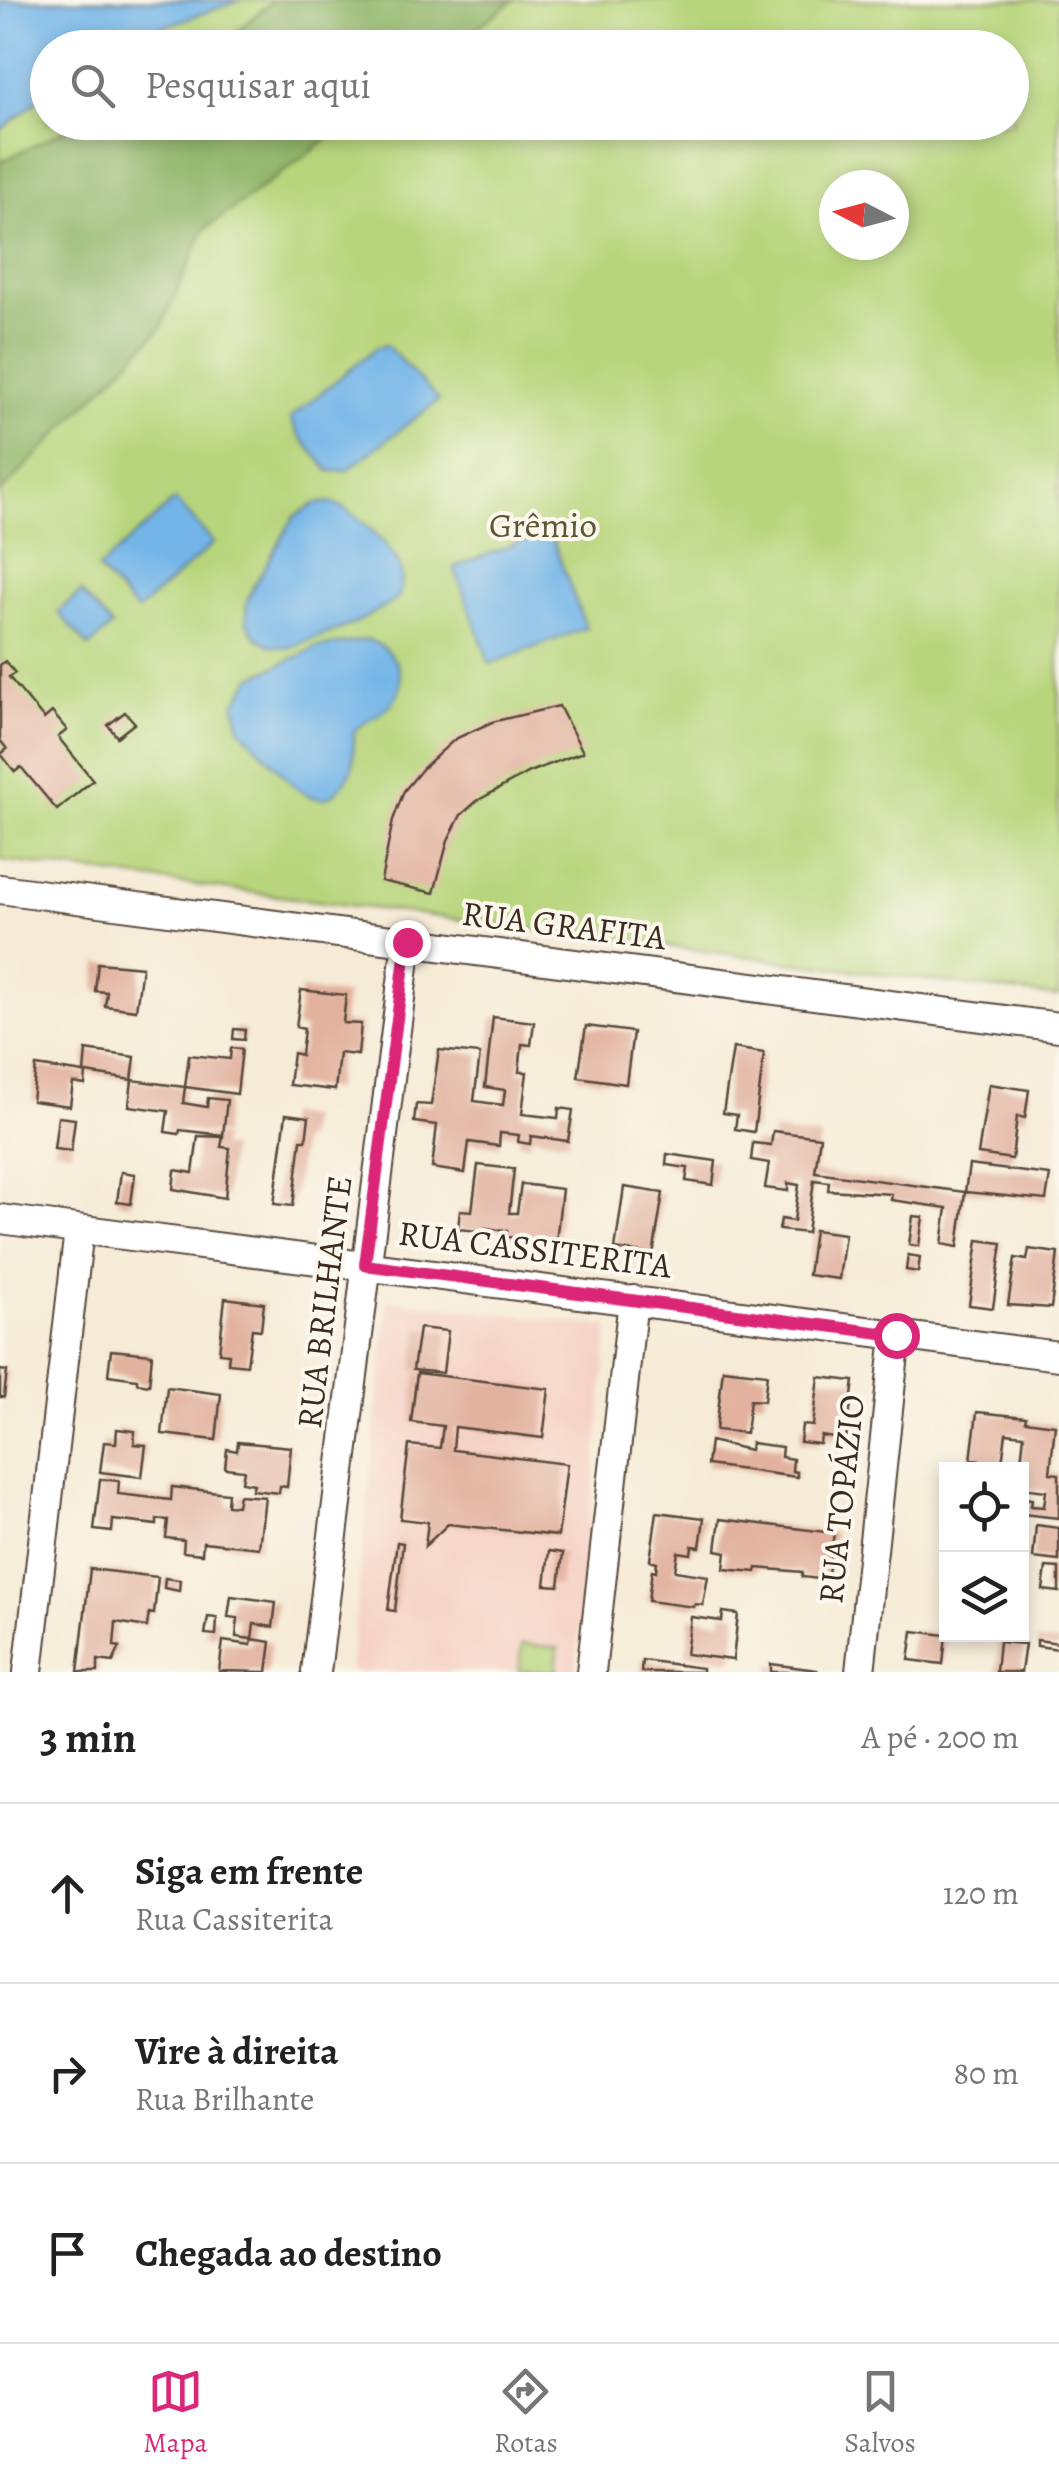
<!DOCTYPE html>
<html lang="pt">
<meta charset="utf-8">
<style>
:root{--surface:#fff;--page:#f6f6f6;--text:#222;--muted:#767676;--line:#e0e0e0;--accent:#db2777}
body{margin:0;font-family:Alegreya,serif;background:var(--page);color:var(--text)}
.controls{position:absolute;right:30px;bottom:30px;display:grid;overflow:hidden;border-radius:0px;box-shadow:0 5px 15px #0003}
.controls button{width:90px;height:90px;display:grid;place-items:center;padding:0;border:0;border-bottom:2px solid var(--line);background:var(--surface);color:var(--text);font:50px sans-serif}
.compass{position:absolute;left:819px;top:170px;width:90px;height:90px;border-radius:50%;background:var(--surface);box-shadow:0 5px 15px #0003;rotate:276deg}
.stop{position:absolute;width:30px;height:30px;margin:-22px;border:8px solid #db2777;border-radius:50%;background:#fff}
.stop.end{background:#db2777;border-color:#fff;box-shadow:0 2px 10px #0008}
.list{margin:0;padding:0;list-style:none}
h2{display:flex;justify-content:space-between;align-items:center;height:130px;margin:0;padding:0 40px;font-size:42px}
h2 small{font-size:32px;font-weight:400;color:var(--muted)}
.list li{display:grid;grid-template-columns:65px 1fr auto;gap:30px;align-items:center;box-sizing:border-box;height:180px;padding:0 40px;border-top:2px solid var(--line)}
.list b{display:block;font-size:38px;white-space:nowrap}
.list p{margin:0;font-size:32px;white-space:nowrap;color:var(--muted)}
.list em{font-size:32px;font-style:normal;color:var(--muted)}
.icon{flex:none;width:55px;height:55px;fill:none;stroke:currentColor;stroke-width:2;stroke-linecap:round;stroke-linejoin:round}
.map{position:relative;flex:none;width:1059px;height:1672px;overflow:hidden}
.search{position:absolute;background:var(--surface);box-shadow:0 5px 15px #0003;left:30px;right:30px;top:30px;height:110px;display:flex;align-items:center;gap:25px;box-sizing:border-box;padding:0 35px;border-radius:55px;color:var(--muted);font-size:38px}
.sheet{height:670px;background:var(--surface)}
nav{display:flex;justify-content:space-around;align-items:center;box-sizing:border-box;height:140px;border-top:2px solid var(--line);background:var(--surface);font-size:28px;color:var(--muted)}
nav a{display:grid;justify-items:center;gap:5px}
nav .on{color:var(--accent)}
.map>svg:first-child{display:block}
.built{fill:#f6d1c5}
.green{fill:#b7d57b;stroke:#79804c;stroke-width:2.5;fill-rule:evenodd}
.forest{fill:#91b66b;stroke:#667044;stroke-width:2.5}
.water{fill:#73b5e8;stroke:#577083;stroke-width:2.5}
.building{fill:#e2b29f}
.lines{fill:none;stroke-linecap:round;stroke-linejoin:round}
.minor-casing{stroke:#57473a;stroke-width:32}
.minor{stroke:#fff;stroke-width:28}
.route{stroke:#db2777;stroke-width:12}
.labels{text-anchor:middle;stroke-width:8;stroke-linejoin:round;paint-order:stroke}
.park-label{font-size:35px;fill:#5a5535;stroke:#fbf7ec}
.street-label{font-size:35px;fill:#3b2a1e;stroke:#fbf7ec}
</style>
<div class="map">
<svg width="1059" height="1672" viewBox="0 0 1059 1672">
<rect width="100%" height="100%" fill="#fbf7ec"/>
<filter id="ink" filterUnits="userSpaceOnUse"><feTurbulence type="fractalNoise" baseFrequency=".01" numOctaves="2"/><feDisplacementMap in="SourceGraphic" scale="20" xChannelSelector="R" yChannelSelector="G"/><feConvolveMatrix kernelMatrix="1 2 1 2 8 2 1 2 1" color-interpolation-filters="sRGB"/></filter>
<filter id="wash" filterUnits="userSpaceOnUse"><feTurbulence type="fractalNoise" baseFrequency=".0048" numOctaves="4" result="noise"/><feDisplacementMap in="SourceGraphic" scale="40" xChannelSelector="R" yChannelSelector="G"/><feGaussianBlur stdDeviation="2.25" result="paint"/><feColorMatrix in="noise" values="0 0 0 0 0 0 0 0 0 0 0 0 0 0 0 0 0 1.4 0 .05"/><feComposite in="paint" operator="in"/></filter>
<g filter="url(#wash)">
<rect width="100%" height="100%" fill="#f6ebd7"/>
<path class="built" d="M 388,1300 L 609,1327 L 575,1672 L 350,1672 Z"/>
<path class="green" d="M 0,0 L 1059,0 L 1059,997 L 0,860 ZM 48,48 L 1012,48 L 1012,122 L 48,122 ZM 834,185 L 894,185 L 894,245 L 834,245 Z
M 522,1644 L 558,1648 L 556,1672 L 519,1672 Z"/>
<path class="forest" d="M 273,0 L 514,0 L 451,47 L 219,47 Z
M 79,123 L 350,123 L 204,230 L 161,328 L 0,493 L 0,162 Z"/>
<path class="water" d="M 0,0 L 242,0 L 104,47 L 48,48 L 47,93 L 0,131 Z
M 386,345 L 439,400 L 346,471 L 329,471 L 298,434 L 290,418 L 376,348 Z
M 175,500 L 214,543 L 137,611 L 98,569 Z
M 329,502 C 350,506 393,547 400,567 C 404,578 401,589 398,599 L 354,624 L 288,648 L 272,646 L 256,637 L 247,623 L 246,604 L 252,589 L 294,517 L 315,504 Z
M 549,531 L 586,628 L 490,664 L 454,567 Z
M 81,592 L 112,626 L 89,647 L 58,612 Z
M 367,640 C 393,646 412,678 393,702 C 383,714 366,720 354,731 L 353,766 L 347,779 L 335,793 L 324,799 L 309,796 L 296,788 L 240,728 L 235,704 L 251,678 L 318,647 Z"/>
<g id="blocks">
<path class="building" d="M 5,661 L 15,673 L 9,677 L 44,719 L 52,712 L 67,730 L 58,737 L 93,780 L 57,810 L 21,767 L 15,772 L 1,754 L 7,749 L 0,740 L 0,665 Z
M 559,706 L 583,752 L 529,772 L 477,801 L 461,815 L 448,840 L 434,893 L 381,881 L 393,820 L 404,791 L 423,768 L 455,739 L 492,722 Z
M 125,712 L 135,723 L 117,737 L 108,725 Z
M 98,963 L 142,967 L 136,1010 L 105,1006 L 107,992 L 95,991 Z
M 301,990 L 346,995 L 343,1023 L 361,1024 L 358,1055 L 339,1053 L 335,1090 L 289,1085 L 293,1053 L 301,1055 L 304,1029 L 296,1027 Z
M 493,1017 L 534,1022 L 531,1045 L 522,1044 L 519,1072 L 527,1072 L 522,1114 L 558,1118 L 559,1108 L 573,1110 L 568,1141 L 531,1136 L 530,1144 L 518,1142 L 519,1135 L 500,1133 L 499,1146 L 469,1142 L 465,1173 L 432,1168 L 437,1125 L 414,1122 L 416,1104 L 431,1105 L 439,1050 L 480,1054 L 474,1101 L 503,1105 L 505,1090 L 485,1087 Z
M 586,1026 L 633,1032 L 626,1084 L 578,1077 Z
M 234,1029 L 245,1030 L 244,1040 L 233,1039 Z
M 231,1048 L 242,1049 L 237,1094 L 185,1087 L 189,1055 L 230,1059 Z
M 733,1048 L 764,1053 L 754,1132 L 735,1129 L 737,1115 L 723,1113 Z
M 86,1050 L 135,1057 L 132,1080 L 185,1087 L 183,1103 L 207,1107 L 208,1098 L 227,1100 L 223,1135 L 180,1130 L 179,1134 L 165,1132 L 168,1111 L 129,1106 L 132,1080 L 86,1073 L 85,1085 L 73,1083 L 70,1106 L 32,1101 L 36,1066 L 84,1073 Z
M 989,1084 L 1029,1090 L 1025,1118 L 1017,1116 L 1012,1159 L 978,1154 Z
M 286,1114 L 309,1117 L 306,1140 L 301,1140 L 293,1206 L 274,1204 Z
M 58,1117 L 75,1119 L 71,1151 L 54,1149 Z
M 773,1131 L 820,1137 L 815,1172 L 965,1192 L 958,1247 L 942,1244 L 947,1208 L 891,1200 L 892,1194 L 828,1190 L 829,1182 L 814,1180 L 807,1233 L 779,1230 L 781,1219 L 794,1221 L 799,1185 L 788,1183 L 788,1191 L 765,1188 L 769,1163 L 751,1160 L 753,1143 L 771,1145 Z
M 198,1136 L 223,1137 L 221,1147 L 230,1148 L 225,1198 L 173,1189 L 175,1170 L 193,1173 Z
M 667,1154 L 716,1161 L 713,1185 L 686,1181 L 688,1168 L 666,1165 Z
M 478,1165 L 514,1169 L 509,1213 L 517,1213 L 521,1184 L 562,1189 L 556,1242 L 506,1237 L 507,1231 L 486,1228 L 486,1232 L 458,1229 L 460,1210 L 472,1211 Z
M 969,1165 L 1050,1175 L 1046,1200 L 965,1192 Z
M 121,1172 L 135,1174 L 131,1204 L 117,1202 Z
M 624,1187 L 663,1193 L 653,1255 L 615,1249 Z
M 913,1216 L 923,1217 L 919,1246 L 909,1245 Z
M 814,1230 L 845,1234 L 839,1279 L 808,1275 Z
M 978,1240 L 1002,1243 L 993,1308 L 969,1305 Z
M 1029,1249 L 1058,1253 L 1051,1308 L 1008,1305 L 1015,1258 L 1027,1260 Z
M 908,1255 L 920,1257 L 918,1272 L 906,1270 Z
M 225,1298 L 264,1303 L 261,1330 L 252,1329 L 247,1365 L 228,1363 L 229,1354 L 219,1353 Z
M 419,1328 L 448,1331 L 443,1373 L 413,1370 Z
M 111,1350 L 152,1354 L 149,1385 L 137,1383 L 137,1379 L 108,1375 Z
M 723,1369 L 767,1374 L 764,1401 L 750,1400 L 746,1433 L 716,1430 Z
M 0,1370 L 7,1371 L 4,1397 L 0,1397 Z
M 417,1373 L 549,1389 L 543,1438 L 455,1427 L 453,1450 L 567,1464 L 558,1536 L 448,1524 L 425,1546 L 428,1522 L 400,1519 L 409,1445 L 440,1448 L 443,1426 L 411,1422 Z
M 819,1377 L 854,1381 L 846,1440 L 821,1436 L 820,1444 L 800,1442 L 802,1425 L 813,1426 Z
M 167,1387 L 221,1394 L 216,1440 L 162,1434 Z
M 977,1412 L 1026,1417 L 1025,1421 L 1055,1425 L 1050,1473 L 1059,1474 L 1059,1518 L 1022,1514 L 1022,1498 L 1032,1499 L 1031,1506 L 1044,1507 L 1046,1491 L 1022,1488 L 1020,1470 L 1024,1435 L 1006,1433 L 1002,1463 L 971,1460 Z
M 117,1429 L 135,1431 L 134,1444 L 146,1445 L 142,1477 L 100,1472 L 104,1442 L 116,1443 Z
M 710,1441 L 750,1450 L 751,1443 L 782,1447 L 781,1457 L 793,1459 L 792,1471 L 797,1472 L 797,1477 L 707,1465 Z
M 238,1442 L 291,1447 L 287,1487 L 280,1486 L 279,1493 L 252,1490 L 254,1484 L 242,1482 L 244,1470 L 225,1468 L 227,1449 L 237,1451 Z
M 100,1479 L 119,1481 L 118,1494 L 171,1500 L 172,1487 L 228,1493 L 227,1505 L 237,1506 L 239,1495 L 265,1497 L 259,1548 L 203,1542 L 202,1554 L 183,1552 L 184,1540 L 166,1538 L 168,1520 L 157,1519 L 157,1525 L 113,1520 L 112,1532 L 94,1530 Z
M 657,1512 L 704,1518 L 700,1547 L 692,1546 L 691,1554 L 678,1552 L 675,1571 L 708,1576 L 703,1605 L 695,1604 L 694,1607 L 648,1601 L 652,1570 L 656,1571 L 657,1562 L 650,1560 Z
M 720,1519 L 834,1533 L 827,1580 L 802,1577 L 802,1572 L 757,1568 L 756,1572 L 724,1569 L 726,1552 L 716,1550 Z
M 1036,1525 L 1059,1528 L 1059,1561 L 1033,1558 Z
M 397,1542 L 403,1543 L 395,1611 L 388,1610 Z
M 549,1551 L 563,1553 L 559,1586 L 545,1585 Z
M 1046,1567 L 1059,1568 L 1059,1592 L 1043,1590 Z
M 90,1569 L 158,1577 L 154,1614 L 149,1613 L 147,1627 L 116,1622 L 114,1646 L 120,1647 L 113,1662 L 98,1660 L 98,1672 L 78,1672 Z
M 165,1578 L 180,1580 L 179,1591 L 164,1588 Z
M 231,1596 L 276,1602 L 273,1627 L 254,1624 L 252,1639 L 236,1637 L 238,1618 L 228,1617 Z
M 723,1612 L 738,1614 L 733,1660 L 686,1654 L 691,1617 L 722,1621 Z
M 208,1617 L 217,1618 L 216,1635 L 205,1634 Z
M 913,1631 L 946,1635 L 943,1664 L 909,1660 Z
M 252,1639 L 271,1642 L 267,1672 L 219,1671 L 223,1641 L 251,1645 Z
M 1037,1640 L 1059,1643 L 1059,1649 L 1037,1646 Z
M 999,1642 L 1025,1644 L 1021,1672 L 996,1672 Z
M 642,1660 L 702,1668 L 702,1672 L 641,1672 Z
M 771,1664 L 817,1670 L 816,1672 L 771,1672 Z"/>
</g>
</g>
<g filter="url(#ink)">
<use href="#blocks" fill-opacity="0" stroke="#57473a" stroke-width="2.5"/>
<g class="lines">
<defs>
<path id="minor" d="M 0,889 L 1059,1027
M 0,1219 L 1059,1356
M 28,1672 L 79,1230
M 316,1672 L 407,942
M 591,1672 L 633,1300
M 860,1672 L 896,1335"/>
</defs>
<use href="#minor" class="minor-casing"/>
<use href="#minor" class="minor"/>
</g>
</g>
<g class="lines" filter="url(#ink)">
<path class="route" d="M 407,942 L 365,1265 L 896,1335"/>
</g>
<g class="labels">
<g class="park-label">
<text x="543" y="537">Grêmio</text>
</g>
<g class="street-label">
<text transform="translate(564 925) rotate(7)" y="12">RUA GRAFITA</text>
<text transform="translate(535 1249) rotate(7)" y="12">RUA CASSITERITA</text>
<text transform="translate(324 1302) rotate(-83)" y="12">RUA BRILHANTE</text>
<text transform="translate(841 1499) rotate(-84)" y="12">RUA TOPÁZIO</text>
</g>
</g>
</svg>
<div class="controls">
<button><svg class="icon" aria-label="locate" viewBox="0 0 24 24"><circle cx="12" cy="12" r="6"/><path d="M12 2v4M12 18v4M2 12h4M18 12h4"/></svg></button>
<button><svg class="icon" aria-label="layers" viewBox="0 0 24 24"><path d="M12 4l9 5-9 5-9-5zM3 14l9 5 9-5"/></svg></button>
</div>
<svg class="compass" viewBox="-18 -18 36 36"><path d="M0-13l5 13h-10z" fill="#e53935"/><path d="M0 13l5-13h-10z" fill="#767676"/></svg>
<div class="stop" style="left:896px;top:1335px"></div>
<div class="stop end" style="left:407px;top:942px"></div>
<div class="search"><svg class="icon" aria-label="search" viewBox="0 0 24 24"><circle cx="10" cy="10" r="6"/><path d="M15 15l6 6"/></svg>Pesquisar aqui</div>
</div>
<section class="sheet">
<h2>3 min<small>A pé · 200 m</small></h2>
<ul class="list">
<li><svg class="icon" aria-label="ahead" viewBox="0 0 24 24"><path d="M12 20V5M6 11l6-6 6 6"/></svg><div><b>Siga em frente</b><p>Rua Cassiterita</p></div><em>120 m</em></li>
<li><svg class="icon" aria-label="right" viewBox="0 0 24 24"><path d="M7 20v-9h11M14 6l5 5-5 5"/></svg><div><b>Vire à direita</b><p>Rua Brilhante</p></div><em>80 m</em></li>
<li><svg class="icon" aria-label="arrive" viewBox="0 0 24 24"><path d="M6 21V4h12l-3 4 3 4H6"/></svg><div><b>Chegada ao destino</b></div></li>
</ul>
</section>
<nav>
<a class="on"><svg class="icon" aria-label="map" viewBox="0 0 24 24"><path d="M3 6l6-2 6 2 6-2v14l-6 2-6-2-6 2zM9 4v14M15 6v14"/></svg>Mapa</a>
<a><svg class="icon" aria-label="directions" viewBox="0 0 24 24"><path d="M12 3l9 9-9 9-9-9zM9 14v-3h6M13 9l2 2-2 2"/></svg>Rotas</a>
<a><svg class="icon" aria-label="saved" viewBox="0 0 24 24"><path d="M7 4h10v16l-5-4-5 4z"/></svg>Salvos</a>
</nav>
